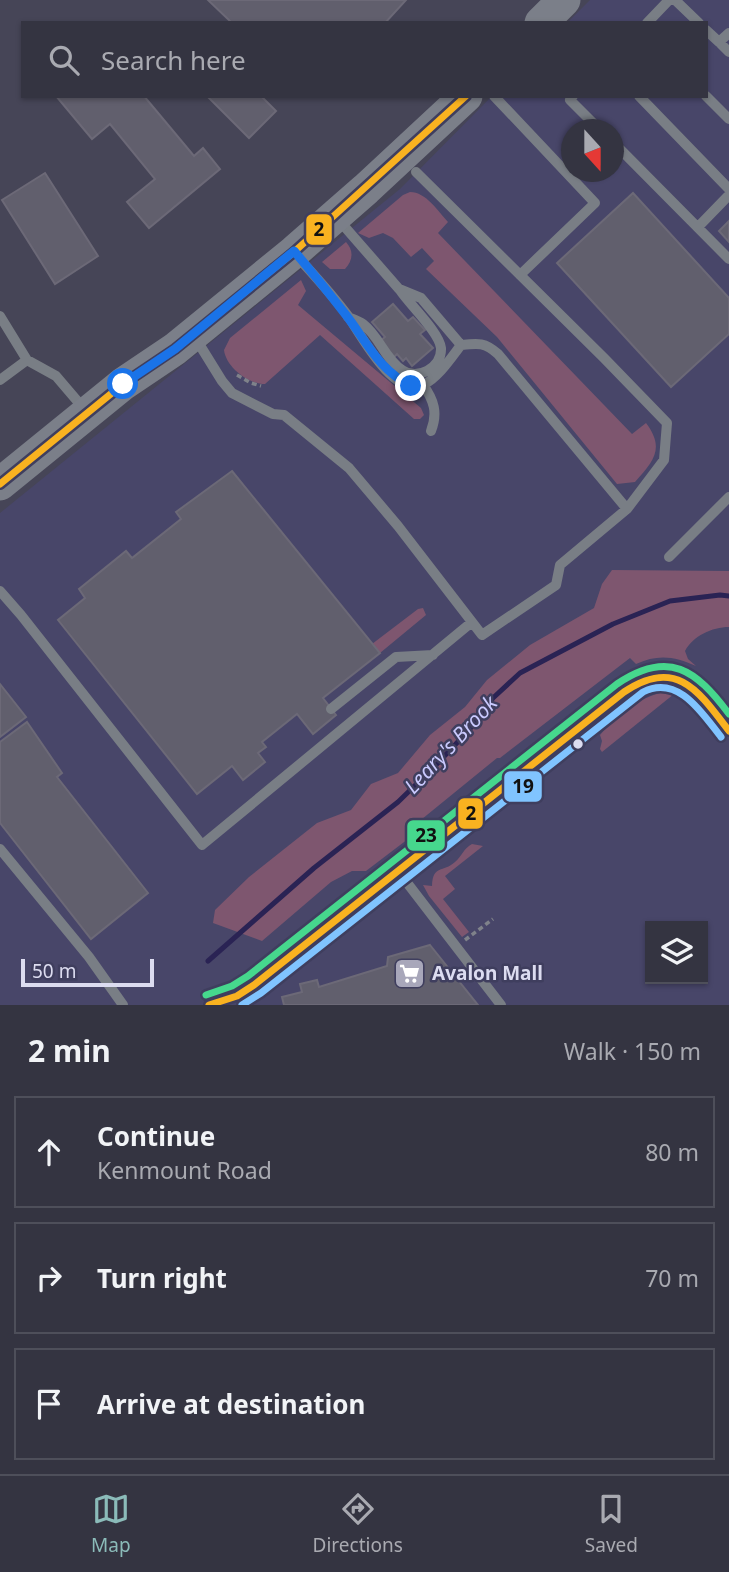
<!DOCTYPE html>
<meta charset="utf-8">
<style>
:root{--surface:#343441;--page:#3c3c48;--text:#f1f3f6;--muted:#a9aab1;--line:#4e4f5a;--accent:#8bbbb9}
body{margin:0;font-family:"Noto Sans",sans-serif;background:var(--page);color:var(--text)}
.controls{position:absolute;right:21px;bottom:21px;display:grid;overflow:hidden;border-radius:0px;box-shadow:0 2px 5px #0004}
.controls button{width:63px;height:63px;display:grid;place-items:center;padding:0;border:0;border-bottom:2px solid var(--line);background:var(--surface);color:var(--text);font:35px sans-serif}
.compass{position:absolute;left:561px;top:119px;width:63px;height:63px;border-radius:50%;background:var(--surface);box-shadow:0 2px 5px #0004;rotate:159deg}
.scale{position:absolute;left:21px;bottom:18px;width:133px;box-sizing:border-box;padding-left:7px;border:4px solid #dcdcf0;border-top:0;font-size:19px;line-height:24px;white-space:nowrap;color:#dcdcf0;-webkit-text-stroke:5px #3f3e5e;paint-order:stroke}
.stop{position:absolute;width:21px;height:21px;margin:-16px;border:5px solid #1a73e8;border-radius:50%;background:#fff}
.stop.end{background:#1a73e8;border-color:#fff;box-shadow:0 2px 7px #0008}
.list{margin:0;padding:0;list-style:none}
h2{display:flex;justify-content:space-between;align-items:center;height:91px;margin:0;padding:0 28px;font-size:30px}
h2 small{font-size:23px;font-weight:400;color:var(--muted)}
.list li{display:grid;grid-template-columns:46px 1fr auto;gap:21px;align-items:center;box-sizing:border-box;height:112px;margin:0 14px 14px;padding:0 14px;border:2px solid var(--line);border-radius:0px}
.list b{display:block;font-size:26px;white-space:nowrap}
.list p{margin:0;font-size:23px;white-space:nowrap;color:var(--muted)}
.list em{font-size:23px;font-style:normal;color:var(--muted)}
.icon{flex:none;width:38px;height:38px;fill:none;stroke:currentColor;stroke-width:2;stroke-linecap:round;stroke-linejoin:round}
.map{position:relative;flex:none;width:729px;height:1005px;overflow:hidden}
.search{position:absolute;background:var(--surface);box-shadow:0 2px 5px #0004;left:21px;right:21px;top:21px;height:77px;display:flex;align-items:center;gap:18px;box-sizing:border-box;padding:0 24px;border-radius:0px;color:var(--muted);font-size:26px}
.sheet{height:469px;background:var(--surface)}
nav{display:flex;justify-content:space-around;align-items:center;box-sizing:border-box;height:98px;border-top:2px solid var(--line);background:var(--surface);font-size:19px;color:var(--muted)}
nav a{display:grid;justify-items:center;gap:4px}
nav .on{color:var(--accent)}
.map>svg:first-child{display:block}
.built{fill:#484669;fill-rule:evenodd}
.green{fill:#7e566f}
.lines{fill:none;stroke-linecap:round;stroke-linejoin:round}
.stream{stroke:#2a2354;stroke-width:5}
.building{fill:#615f6d;stroke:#6c6977;stroke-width:2}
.path{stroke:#7f828a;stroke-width:3.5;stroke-dasharray:5 3.5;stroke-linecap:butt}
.service{stroke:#797e85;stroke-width:10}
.primary{stroke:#7b7f89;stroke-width:33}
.bus-1-casing{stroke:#3f3e5e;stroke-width:12}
.bus-2-casing{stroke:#3f3e5e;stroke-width:12}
.bus-3-casing{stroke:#3f3e5e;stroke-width:12}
.bus-1{stroke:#f9b220;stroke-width:7}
.bus-2{stroke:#80c4ff;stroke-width:7}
.bus-3{stroke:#46d78d;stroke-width:7}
.route{stroke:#1a73e8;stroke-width:9}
.bus-dot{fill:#dcdcf0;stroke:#3f3e5e;stroke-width:2.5}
.labels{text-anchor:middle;stroke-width:5;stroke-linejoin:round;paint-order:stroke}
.poi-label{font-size:19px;font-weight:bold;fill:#dcdcf0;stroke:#3f3e5e;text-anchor:start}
.water-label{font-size:21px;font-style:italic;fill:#cacafe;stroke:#3f3e5e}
.line-badge{stroke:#3f3e5e;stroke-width:2.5}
.pale-badge-label{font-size:19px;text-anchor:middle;font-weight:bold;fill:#111}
</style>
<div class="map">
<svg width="729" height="1005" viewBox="0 0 729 1005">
<rect width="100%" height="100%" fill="#464557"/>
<path class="built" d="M 590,0 L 729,0 L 729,1005 L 0,1005 L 0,513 L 400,189 L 492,96 L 706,96 L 706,23 L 567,23 ZM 572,130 L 614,130 L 614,172 L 572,172 ZM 650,926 L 703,926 L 703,979 L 650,979 Z"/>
<path class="green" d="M 410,192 C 426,192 438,211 448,222 L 438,233 L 632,434 L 646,423 C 665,448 654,461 635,482 L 617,484 L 497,337 L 426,269 L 434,261 L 422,248 L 411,257 L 393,238 L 383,233 L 369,238 L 358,233 L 403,195 Z
M 346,242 C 354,251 353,260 345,269 L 330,269 L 322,262 Z
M 301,280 L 306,291 L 298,305 L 421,408 L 424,415 L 420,419 L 414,419 L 320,335 L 265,384 C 248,384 226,367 224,350 L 230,338 Z
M 612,570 L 729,571 L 729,627 C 712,627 693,636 685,651 L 688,659 L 696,666 C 675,656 657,654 636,664 L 630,658 L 500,758 L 497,758 L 411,828 L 408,839 L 366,871 L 352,871 L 331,882 L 262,941 L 213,923 L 215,910 L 249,877 L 317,823 L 351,810 L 371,784 L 398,773 L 430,735 L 465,707 L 487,680 L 530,645 L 594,608 L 602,584 Z
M 423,608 L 426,615 L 380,653 L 372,644 L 418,609 Z
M 664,692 L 674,694 L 602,752 L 600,749 L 602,741 L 600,735 C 618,715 637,698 664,692 Z
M 472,844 L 483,846 L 445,876 L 455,889 L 443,899 L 469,932 L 462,937 L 429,896 L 423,885 L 432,886 C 433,864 443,873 455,862 C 462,856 464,848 472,844 Z"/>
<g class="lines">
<path class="stream" d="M 208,961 L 314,868 L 398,802 L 435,766 L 469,730 L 493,698 L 520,673 L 613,624 L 670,601 L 720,595 L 729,596"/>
</g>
<path class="building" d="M 208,0 L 406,0 L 385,23 L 232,23 Z
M 56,96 L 144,96 L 194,156 L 203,148 L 220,169 L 149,228 L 127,202 L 155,179 L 110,124 L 92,139 Z
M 207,96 L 261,96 L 276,111 L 249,138 Z
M 45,173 L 98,256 L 55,284 L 2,200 Z
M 633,193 L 729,298 L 729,334 L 671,387 L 557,263 Z
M 729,221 L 729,242 L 719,231 Z
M 393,304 L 408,321 L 413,317 L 425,330 L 420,334 L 433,348 L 412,366 L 406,358 L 403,361 L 397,354 L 393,358 L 379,342 L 385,337 L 372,322 Z
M 232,471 L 380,653 L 323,698 L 336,715 L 313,734 L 297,714 L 262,742 L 266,747 L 258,753 L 265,762 L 243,780 L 232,766 L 197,794 L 58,620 L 85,598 L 79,589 L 126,551 L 132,558 L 181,519 L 176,512 Z
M 0,684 L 26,717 L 0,737 Z
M 27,722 L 62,773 L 57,777 L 148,893 L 91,939 L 0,823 L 0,742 Z
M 430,945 L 478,1005 L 284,1005 L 282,997 L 302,992 L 300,984 L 317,980 L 319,987 L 387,966 L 388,957 Z"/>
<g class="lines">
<path class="path" d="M 237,375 L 251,383 L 261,386
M 465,940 L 493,919"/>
<path class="service" d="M 675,0 L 699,23
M 647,23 L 669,0
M 706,30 L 719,42 L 729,33
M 719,42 L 729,52
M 494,96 L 595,203 L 520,275
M 573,96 L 570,100 L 600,130
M 639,96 L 729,189
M 706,96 L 729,119
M 614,143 L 729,259
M 698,227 L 729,195
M 295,254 C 313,274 332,294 348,316 C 361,335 394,398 423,385 C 438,378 451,358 461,345 L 421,298 L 399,289 L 337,218
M 0,316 L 27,360
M 348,317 C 353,319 359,321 363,324 C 379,336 385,359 402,370 C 417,381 442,368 441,348 C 439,332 410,305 400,290
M 196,339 L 222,381 L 232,393 L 273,414 L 284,415 L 349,468 L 398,526 L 472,622
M 461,345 C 478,343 485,342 498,354 L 627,509
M 0,380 L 27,360 L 56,376 L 85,410
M 423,385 C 434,400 438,413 431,431
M 669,557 L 729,497
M 0,591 L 21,615 L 202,845 L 472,622 L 482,635 L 556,585 L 560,565 L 627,509 L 664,460 L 667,423 L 604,358 L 416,172
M 331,709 L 396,657 L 433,655
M 0,849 L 89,957 L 123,1005
M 398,871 L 501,1005
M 209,1005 L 237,996 L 254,985 L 624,692 C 633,686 642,679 653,677 C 687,669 711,708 729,731"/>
<path class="primary" d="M 541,23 L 564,0
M 0,484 L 123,384 L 175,349 L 294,252 L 366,189 L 466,96"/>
<defs>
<path id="bus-1" d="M 0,484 L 123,384 L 175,349 L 294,252 L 466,96
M 209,1005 L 237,996 L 254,985 L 624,692 C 676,657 698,690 729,731"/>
<path id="bus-2" d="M 242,1005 L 261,993 L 643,692 C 678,674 702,713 721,737"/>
<path id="bus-3" d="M 206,995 L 232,986 L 248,976 L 617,684 C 669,649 696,670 729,714"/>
</defs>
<use href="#bus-1" class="bus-1-casing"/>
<use href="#bus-2" class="bus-2-casing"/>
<use href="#bus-3" class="bus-3-casing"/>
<use href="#bus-1" class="bus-1"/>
<use href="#bus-2" class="bus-2"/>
<use href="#bus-3" class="bus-3"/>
</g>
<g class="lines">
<path class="route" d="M 123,384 L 175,349 L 294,251 C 312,272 329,293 346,315 C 367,342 378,369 411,386"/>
</g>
<defs>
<symbol id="supermarket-square" viewBox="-11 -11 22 22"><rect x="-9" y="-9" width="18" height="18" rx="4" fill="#a8a7ba" stroke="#3f3e5e"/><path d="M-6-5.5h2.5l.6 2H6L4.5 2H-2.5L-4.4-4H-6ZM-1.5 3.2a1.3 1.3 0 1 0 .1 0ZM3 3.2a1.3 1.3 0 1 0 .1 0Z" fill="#fff"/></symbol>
</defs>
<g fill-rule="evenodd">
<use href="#supermarket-square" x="392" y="956" width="35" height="35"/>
</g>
<circle class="bus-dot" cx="578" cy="744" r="6"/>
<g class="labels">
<g class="poi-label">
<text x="432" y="980">Avalon Mall</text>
</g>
<g class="water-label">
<text transform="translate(451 745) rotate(-47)" y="7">Leary's Brook</text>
</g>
</g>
<g class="line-badge">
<rect x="305" y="213" width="28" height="33" rx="7" fill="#f9b220"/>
<rect x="503" y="770" width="40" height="33" rx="7" fill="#80c4ff"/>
<rect x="457" y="797" width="27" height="33" rx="7" fill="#f9b220"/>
<rect x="406" y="819" width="40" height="33" rx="7" fill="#46d78d"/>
</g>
<g class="pale-badge-label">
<text x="319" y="236">2</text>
<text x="523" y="793">19</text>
<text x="471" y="820">2</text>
<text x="426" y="842">23</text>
</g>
</svg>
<div class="controls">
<button><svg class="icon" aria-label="layers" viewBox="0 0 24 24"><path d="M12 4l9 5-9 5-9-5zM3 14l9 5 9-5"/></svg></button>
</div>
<svg class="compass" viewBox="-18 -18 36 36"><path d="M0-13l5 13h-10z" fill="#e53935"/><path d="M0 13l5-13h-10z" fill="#a9aab1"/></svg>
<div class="scale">50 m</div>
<div class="stop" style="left:123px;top:384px"></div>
<div class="stop end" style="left:411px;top:386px"></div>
<div class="search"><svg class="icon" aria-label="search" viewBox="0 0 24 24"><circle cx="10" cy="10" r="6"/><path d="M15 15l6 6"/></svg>Search here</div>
</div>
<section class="sheet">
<h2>2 min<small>Walk · 150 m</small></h2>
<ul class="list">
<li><svg class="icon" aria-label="ahead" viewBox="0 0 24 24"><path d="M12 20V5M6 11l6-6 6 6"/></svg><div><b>Continue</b><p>Kenmount Road</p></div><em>80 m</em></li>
<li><svg class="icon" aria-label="right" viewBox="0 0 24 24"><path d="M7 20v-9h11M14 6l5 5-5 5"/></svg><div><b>Turn right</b></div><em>70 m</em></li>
<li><svg class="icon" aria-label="arrive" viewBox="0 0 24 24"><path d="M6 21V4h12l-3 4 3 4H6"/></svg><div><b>Arrive at destination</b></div></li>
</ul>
</section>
<nav>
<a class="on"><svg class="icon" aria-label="map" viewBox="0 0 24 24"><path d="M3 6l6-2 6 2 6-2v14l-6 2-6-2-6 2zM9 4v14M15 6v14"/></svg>Map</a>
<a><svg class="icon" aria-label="directions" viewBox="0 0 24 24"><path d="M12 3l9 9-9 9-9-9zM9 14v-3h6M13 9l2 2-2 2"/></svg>Directions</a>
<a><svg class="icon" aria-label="saved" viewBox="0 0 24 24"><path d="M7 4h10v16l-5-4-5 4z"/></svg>Saved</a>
</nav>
